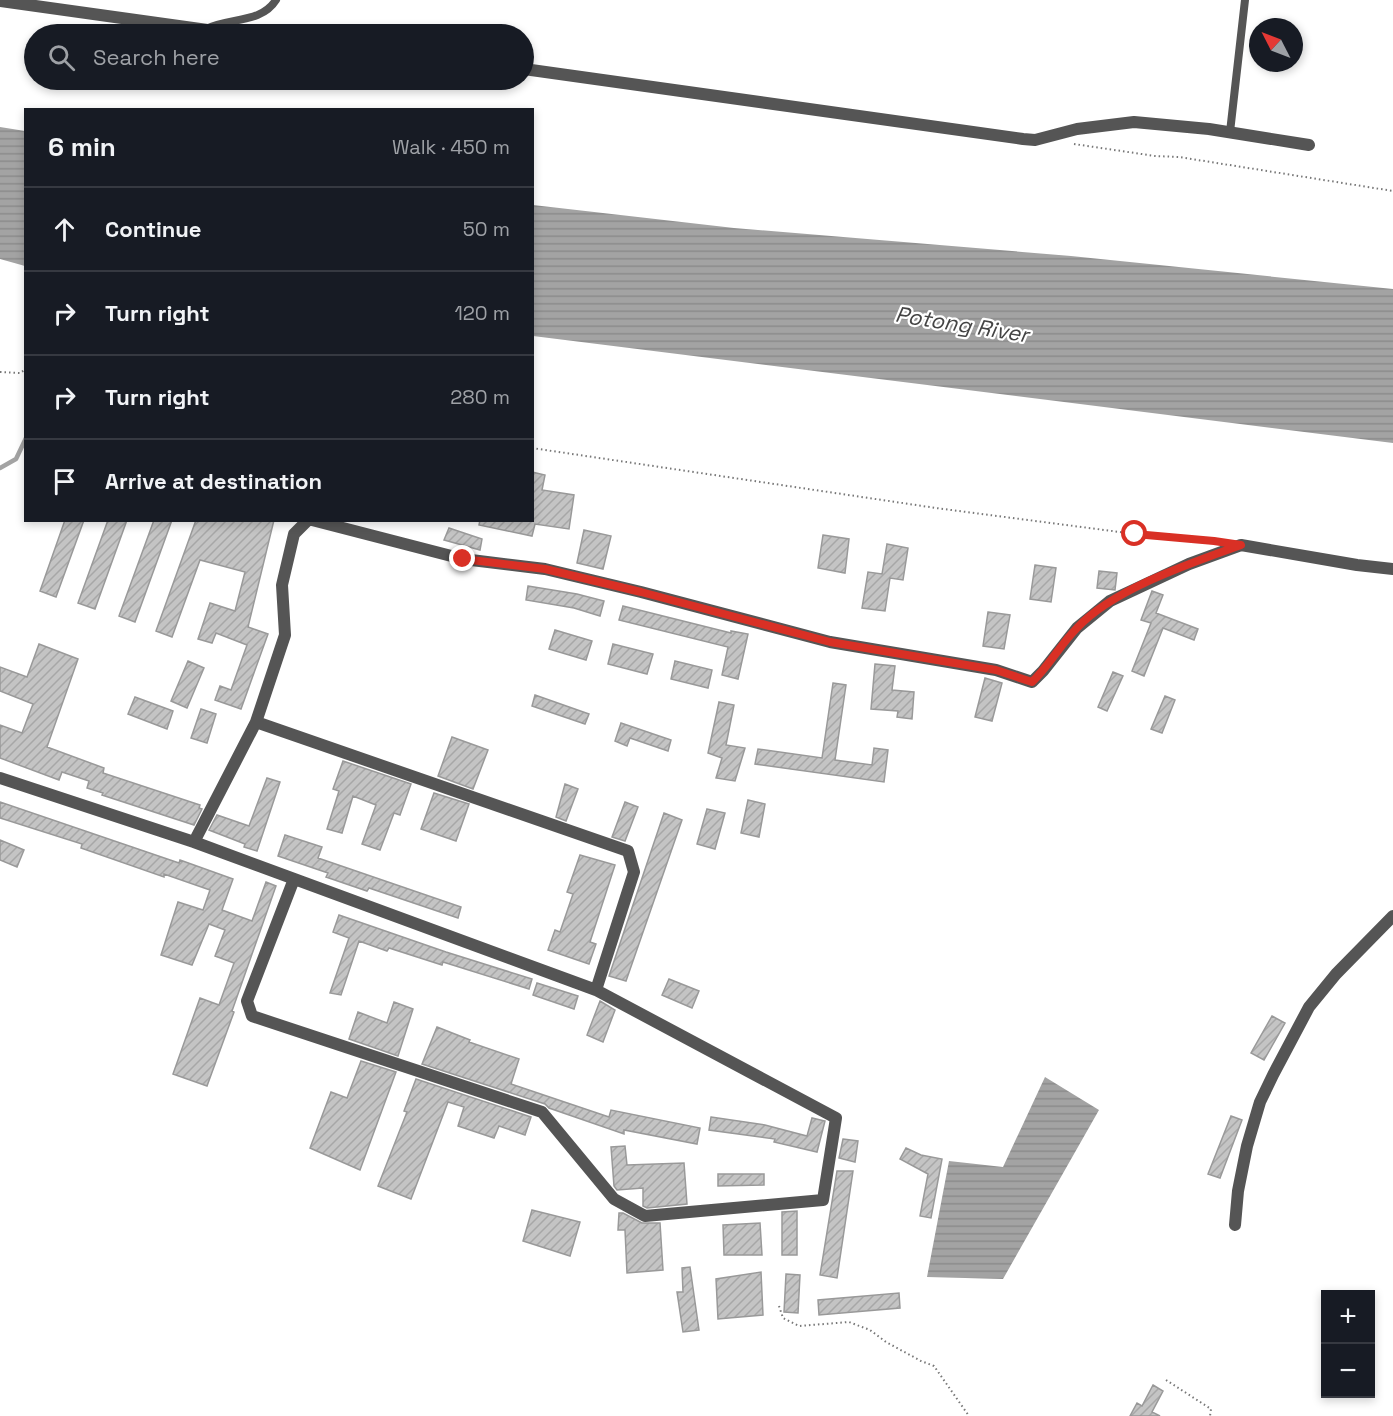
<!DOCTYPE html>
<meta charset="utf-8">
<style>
:root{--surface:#171b24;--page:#242831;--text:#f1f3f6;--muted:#9ea1a6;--line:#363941}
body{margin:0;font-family:"Space Grotesk",sans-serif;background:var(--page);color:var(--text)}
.controls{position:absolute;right:18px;bottom:18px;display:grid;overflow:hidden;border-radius:0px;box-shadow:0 3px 9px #0003}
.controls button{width:54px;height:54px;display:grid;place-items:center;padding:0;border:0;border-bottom:2px solid var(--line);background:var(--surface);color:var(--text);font:30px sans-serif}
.compass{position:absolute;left:1249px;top:18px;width:54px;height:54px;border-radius:50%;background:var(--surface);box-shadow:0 3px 9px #0003;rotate:312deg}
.stop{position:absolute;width:18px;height:18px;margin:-14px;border:4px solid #d93025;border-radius:50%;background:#fff}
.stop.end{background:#d93025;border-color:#fff;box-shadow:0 2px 6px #0008}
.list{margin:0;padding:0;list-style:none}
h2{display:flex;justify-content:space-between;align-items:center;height:78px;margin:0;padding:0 24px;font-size:26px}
h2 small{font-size:20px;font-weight:400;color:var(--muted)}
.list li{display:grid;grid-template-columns:39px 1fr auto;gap:18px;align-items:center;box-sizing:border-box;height:84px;padding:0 24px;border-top:2px solid var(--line)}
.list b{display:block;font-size:22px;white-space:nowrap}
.list em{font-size:20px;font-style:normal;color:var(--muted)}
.icon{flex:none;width:33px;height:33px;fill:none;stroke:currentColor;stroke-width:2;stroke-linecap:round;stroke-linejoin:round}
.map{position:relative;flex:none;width:1393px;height:1416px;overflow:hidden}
.search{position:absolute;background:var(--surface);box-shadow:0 3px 9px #0003;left:24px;top:24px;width:510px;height:66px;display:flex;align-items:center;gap:15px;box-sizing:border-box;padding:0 21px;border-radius:33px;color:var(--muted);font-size:22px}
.panel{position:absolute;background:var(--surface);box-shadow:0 3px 9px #0003;left:24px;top:108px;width:510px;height:414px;border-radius:0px}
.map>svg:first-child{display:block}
.water{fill:url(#water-rules)}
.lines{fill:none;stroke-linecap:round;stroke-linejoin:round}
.stream{stroke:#a3a3a3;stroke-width:4.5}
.building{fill:url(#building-hatch);stroke:#999;stroke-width:1.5}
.path{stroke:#777;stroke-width:2;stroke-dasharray:1.5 3;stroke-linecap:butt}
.lane{stroke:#555;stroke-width:8}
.street{stroke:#555;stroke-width:12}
.route{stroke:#d93025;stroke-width:8}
.labels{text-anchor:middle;stroke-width:4.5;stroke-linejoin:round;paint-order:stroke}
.water-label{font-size:22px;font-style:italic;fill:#444;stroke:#fff}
</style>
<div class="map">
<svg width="1393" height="1416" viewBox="0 0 1393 1416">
<defs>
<pattern id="water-rules" width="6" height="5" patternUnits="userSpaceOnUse" patternTransform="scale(1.5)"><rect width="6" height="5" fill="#a3a3a3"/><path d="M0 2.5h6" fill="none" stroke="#8b8b8b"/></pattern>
<pattern id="building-hatch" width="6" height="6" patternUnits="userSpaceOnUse" patternTransform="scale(1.5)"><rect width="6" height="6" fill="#c4c4c4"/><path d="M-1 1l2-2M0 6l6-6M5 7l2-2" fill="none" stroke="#a7a7a7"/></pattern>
</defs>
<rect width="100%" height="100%" fill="#fff"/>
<path class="water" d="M 0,127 L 25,131 L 25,266 L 0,259 Z
M 533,205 L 734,228 L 1071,256 L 1393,289 L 1393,443 L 533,336 Z
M 1045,1077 L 1099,1110 L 1003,1279 L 927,1277 L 949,1161 L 1003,1167 Z"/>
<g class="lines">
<path class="stream" d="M 0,468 L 16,459 L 26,438"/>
</g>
<path class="building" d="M 532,472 L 545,475 L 542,490 L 574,495 L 569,529 L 535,524 L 532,536 L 479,525 L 480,520 L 532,520 Z
M 65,520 L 84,520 L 56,597 L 40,591 Z
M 108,520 L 127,520 L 95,609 L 78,603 Z
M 154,520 L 172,520 L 135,622 L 119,616 Z
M 196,520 L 274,520 L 248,627 L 268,634 L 241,709 L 215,700 L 220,686 L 231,690 L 247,645 L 216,633 L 212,643 L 198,639 L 210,603 L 235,611 L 245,572 L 200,560 L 172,637 L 156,631 Z
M 449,528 L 482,539 L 480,550 L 444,540 Z
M 584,530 L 611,536 L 603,569 L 577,563 Z
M 823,535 L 849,539 L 845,573 L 818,568 Z
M 887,544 L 908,548 L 903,580 L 890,578 L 885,611 L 862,608 L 868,572 L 882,574 Z
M 1035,565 L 1056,568 L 1051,602 L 1030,599 Z
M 1099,571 L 1117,573 L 1115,590 L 1097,588 Z
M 528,586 L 577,594 L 604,601 L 600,616 L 574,608 L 526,600 Z
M 1152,591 L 1163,595 L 1156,613 L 1198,629 L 1194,640 L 1163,628 L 1144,676 L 1132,671 L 1151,623 L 1141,620 Z
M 623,606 L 731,633 L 731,631 L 748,634 L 738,679 L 722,675 L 728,647 L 619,620 Z
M 988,612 L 1010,615 L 1004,649 L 983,646 Z
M 555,630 L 592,641 L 586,660 L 549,649 Z
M 39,644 L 78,659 L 47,747 L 104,768 L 103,773 L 200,805 L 199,808 L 202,809 L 194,825 L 102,795 L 103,793 L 87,788 L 89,781 L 62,772 L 59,780 L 0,758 L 0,725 L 22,733 L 33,704 L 0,691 L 0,667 L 27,677 Z
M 613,644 L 653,654 L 647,674 L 608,664 Z
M 188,661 L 204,668 L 187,708 L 171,701 Z
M 675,661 L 712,670 L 708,688 L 671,679 Z
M 875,664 L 895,666 L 892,690 L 914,692 L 912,719 L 897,717 L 898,711 L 871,709 Z
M 1113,672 L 1123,676 L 1107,711 L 1098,707 Z
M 985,678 L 1002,683 L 992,721 L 975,717 Z
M 833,683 L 846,685 L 835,760 L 872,765 L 874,748 L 888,750 L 884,782 L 755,764 L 758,749 L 822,758 Z
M 535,695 L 589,714 L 585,724 L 532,706 Z
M 1165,696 L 1175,700 L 1162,733 L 1151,729 Z
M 135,697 L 173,711 L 167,729 L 128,714 Z
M 719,702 L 734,705 L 726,745 L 745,748 L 735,781 L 716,778 L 722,758 L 708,753 Z
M 201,709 L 216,714 L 207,743 L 191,738 Z
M 621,723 L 671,740 L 668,751 L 630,738 L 627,746 L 615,741 Z
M 452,737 L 488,750 L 473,789 L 438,776 Z
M 343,761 L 411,784 L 400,815 L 394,813 L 380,850 L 362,844 L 376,805 L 353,796 L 342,833 L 327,829 L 339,791 L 333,789 Z
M 267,778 L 280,782 L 257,851 L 244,847 L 245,844 L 209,830 L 217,815 L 249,826 Z
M 565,784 L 578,789 L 566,821 L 556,817 Z
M 434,793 L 469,804 L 456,841 L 421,829 Z
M 748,800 L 765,804 L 759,837 L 741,833 Z
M 0,802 L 179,863 L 180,860 L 233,879 L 222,910 L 252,921 L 266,882 L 276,886 L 232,1011 L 234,1012 L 207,1086 L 173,1074 L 200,998 L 219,1005 L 234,963 L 215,956 L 225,930 L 209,924 L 192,965 L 161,955 L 178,902 L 203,910 L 210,890 L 164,874 L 164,877 L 81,848 L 82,844 L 0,818 Z
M 625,802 L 638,807 L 625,841 L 612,837 Z
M 707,809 L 725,813 L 715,849 L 697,844 Z
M 664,813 L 682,820 L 626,981 L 609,976 Z
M 285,835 L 322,847 L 318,858 L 461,907 L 458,918 L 369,888 L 367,891 L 326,877 L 328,873 L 278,856 Z
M 0,840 L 24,850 L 17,867 L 0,860 Z
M 580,855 L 615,865 L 590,942 L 596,944 L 589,964 L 548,950 L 555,930 L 560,932 L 573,894 L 567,892 Z
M 339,915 L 446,952 L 532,979 L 529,989 L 443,962 L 442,965 L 389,948 L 387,951 L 359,941 L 341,995 L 330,993 L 349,938 L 333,932 Z
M 669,979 L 699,991 L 692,1008 L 662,995 Z
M 537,983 L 578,996 L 574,1009 L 533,995 Z
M 600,1001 L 615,1010 L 603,1042 L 587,1035 Z
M 394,1002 L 413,1009 L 398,1056 L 349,1039 L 358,1012 L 387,1023 Z
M 1272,1016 L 1285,1023 L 1264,1060 L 1251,1053 Z
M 437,1027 L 470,1040 L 469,1042 L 519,1059 L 511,1084 L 609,1117 L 611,1110 L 700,1128 L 697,1144 L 624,1130 L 624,1134 L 549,1108 L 545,1104 L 422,1064 Z
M 361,1061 L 396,1072 L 360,1170 L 310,1148 L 331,1092 L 347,1098 Z
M 416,1079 L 531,1117 L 525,1135 L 499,1126 L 494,1138 L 458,1126 L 464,1107 L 448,1102 L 411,1199 L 378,1186 L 407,1112 L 404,1111 Z
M 1231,1116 L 1242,1120 L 1220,1178 L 1208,1174 Z
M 711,1117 L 765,1125 L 807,1136 L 812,1118 L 825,1121 L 817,1152 L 774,1142 L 775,1139 L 709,1130 Z
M 843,1139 L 858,1141 L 855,1162 L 839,1158 Z
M 625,1146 L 627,1165 L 684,1163 L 687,1204 L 647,1208 L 643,1206 L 643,1188 L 617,1190 L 614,1186 L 611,1147 Z
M 906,1148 L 921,1155 L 942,1159 L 931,1218 L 920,1216 L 928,1174 L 900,1159 Z
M 837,1171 L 853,1171 L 837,1278 L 820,1275 Z
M 718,1174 L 764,1174 L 764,1185 L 718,1186 Z
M 532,1210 L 580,1222 L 570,1256 L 523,1241 Z
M 797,1211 L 797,1255 L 782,1255 L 782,1212 Z
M 619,1213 L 623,1213 L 642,1223 L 660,1223 L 663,1270 L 627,1273 L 625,1230 L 618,1230 Z
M 760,1223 L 762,1255 L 724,1255 L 723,1225 Z
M 690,1267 L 699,1330 L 683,1332 L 677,1292 L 683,1292 L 682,1268 Z
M 761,1272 L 763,1315 L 718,1319 L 716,1279 Z
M 786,1274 L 800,1275 L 798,1313 L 784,1312 Z
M 899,1293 L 900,1308 L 819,1315 L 818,1300 Z
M 1153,1385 L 1163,1391 L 1152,1412 L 1160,1416 L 1130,1416 L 1137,1403 L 1142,1406 Z"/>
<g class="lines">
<path class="path" d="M 1074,144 L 1155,156 L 1179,157 L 1393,191
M 0,372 L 20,373 L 26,369
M 532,448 L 936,508 L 1135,534 L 1213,540
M 779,1306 L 783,1318 L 799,1326 L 849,1322 L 870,1330 L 886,1342 L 921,1361 L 934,1366 L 969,1416
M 1166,1380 L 1211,1409 L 1210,1416"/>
<path class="lane" d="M 206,29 C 229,17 261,24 276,0
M 1230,132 L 1245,0"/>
<path class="street" d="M 0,1 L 236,34
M 524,69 L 1023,139 L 1035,140 L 1077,129 L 1134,122 L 1209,129 L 1309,145
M 312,520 L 463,559 L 545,569 L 641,592 L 830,642 L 996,670 L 1032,682 L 1043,671 L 1077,628 L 1110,601 L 1189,564 L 1241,545 L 1357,565 L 1393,569
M 256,722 L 628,851 L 634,872 L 596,990
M 0,778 L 194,842 L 596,990 L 836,1118 L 823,1200 L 645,1216 L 614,1199 L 542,1112 L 252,1016 L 247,1001 L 294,879
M 194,842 L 256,722 L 285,635 L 282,585 L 294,534 L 308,520
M 1235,1225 L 1238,1191 L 1247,1146 L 1260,1102 L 1273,1075 L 1309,1007 L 1336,974 L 1393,916"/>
</g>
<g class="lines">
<path class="route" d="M 463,559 L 545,569 L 641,592 L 830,642 L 996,670 L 1032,682 C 1049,666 1060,645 1077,628 C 1113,589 1191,563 1241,545 L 1214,541 L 1135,534"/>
</g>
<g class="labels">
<g class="water-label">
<text transform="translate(962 324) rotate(9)" y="8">Potong River</text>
</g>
</g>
</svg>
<div class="controls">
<button>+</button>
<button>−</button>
</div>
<svg class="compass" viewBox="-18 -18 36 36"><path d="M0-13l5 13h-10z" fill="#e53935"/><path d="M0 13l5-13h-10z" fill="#9ea1a6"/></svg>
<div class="stop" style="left:1135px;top:534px"></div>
<div class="stop end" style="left:463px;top:559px"></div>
<div class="search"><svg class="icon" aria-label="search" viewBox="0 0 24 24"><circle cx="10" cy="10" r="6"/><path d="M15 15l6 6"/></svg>Search here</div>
<section class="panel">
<h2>6 min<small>Walk · 450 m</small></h2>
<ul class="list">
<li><svg class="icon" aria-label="ahead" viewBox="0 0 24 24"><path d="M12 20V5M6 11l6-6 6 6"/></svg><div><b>Continue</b></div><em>50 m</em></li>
<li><svg class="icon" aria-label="right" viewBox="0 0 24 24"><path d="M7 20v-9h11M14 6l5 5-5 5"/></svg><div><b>Turn right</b></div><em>120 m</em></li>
<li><svg class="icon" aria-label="right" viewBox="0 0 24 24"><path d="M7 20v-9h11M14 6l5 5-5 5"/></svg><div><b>Turn right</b></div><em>280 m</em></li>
<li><svg class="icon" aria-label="arrive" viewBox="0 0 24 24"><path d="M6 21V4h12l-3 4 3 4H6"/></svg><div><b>Arrive at destination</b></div></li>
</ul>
</section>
</div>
